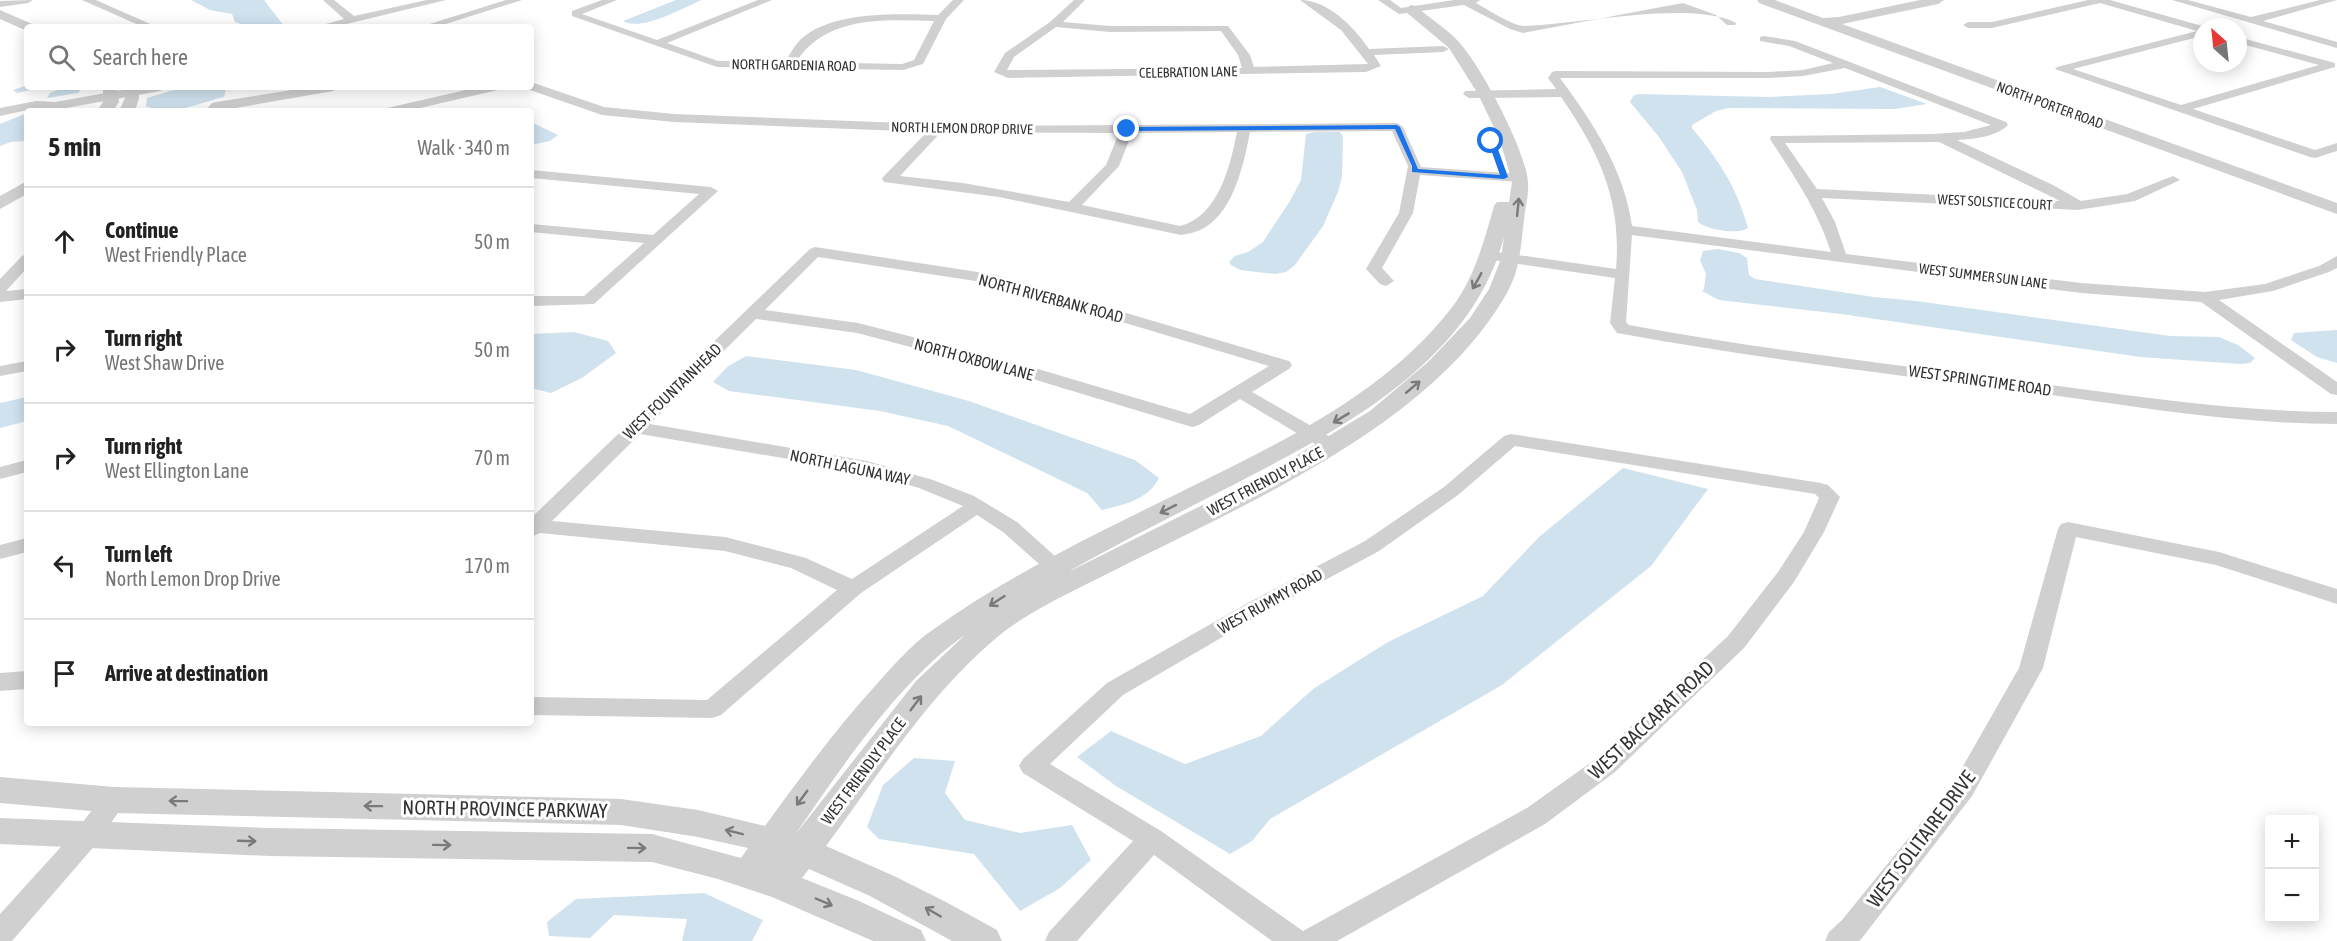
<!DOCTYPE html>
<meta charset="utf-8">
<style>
:root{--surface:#fff;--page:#f6f6f6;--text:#222;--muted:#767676;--line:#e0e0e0}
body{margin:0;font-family:"Asap Condensed",sans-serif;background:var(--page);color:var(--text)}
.controls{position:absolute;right:18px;bottom:18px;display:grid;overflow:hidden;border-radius:6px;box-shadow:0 3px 15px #0003}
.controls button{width:54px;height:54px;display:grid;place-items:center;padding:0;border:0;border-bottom:2px solid var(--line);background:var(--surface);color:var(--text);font:30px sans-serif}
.compass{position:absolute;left:2193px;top:18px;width:54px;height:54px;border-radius:50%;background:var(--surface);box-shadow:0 3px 15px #0003;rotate:333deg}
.stop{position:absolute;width:18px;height:18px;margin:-14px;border:4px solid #1a73e8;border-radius:50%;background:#fff}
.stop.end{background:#1a73e8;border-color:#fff;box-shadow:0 2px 6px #0008}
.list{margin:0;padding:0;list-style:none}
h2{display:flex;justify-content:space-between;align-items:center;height:78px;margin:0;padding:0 24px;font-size:26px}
h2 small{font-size:20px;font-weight:400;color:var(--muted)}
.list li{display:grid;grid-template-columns:39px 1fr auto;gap:18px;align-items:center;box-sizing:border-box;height:108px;padding:0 24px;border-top:2px solid var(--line)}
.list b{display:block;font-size:22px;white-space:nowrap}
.list p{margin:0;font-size:20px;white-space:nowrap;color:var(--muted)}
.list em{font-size:20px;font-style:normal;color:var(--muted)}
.icon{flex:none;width:33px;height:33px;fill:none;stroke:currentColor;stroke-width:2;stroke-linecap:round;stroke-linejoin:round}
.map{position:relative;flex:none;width:2337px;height:941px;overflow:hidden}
.search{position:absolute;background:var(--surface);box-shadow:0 3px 15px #0003;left:24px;top:24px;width:510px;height:66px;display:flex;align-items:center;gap:15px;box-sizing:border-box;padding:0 21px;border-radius:6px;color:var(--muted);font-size:22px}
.panel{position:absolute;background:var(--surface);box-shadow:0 3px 15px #0003;left:24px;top:108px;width:510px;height:618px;border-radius:6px}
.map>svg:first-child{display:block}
.water{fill:#cfe2ee}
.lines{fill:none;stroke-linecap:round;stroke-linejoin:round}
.minor{fill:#d0d0d0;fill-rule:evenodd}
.tertiary{fill:#d0d0d0;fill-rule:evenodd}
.oneway{stroke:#7a7a7a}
.route{fill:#1a73e8}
.labels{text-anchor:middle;stroke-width:6;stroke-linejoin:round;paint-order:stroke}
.far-street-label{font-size:14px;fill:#333;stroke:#fff}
.street-label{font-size:16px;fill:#333;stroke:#fff}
.near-street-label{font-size:20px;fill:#333;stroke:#fff}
</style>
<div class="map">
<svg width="2337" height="941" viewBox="0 0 2337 941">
<rect width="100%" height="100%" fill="#fff"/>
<path class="water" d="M 191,0 L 264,0 L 284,26 L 248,27 L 235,22 L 232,14 L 210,10 Z
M 676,0 L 702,0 C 682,8 642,32 623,21 Z
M 27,80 L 27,87 L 83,87 L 78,93 L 47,98 L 50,93 L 60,89 L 39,88 L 17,93 L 13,90 L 25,86 Z
M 184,87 L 232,87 L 226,89 L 224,97 C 198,103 173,117 146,106 L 147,98 Z
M 1880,87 L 1927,104 L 1895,109 L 1729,108 L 1716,111 L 1692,125 L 1692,128 C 1720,162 1736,186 1748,228 C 1738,235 1708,230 1698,222 L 1697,210 L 1682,172 L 1659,137 L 1630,102 L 1633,96 L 1638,94 L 1768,97 L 1831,94 Z
M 27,113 L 27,141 L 11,142 L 0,146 L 0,124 Z
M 531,122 L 558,135 L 550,141 L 531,145 Z
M 1315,132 L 1340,132 L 1343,137 L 1342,177 L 1338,192 L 1323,226 L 1295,265 L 1286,272 L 1275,274 L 1240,270 L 1231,265 L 1229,262 L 1235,256 L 1248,252 L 1263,242 L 1290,201 L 1301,180 L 1306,134 Z
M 1718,249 L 1739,253 L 1747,258 L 1749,275 L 1755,279 L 1874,297 L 1916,301 L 2170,336 L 2219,337 L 2238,345 L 2255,358 L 2250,363 L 2240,364 L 2141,357 L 1841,314 L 1719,300 L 1702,291 L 1704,289 L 1706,274 L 1700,260 L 1703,251 Z
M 2337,330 L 2337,363 L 2317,357 L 2291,340 L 2294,333 Z
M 574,332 L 608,341 L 616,353 L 582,378 L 551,393 L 531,388 L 531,334 Z
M 746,356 L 856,370 L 969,401 L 1135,460 L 1159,478 C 1149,499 1124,505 1102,510 L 1087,493 L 948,426 L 880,411 L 729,391 L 713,382 L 727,367 Z
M 27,397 L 27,421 L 0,428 L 0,403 Z
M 1623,468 L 1708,489 L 1651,566 L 1502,685 L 1270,819 L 1252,841 L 1230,854 L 1116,786 L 1077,757 L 1111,731 L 1185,764 L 1261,736 L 1313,689 L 1388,642 L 1483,596 L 1539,537 Z
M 914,758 L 955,761 L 945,793 L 965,820 L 1020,833 L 1072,825 L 1091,860 L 1060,888 L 1020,911 L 974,854 L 879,839 L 867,827 L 883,785 Z
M 704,893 L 763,920 L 752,941 L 682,941 L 687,919 L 614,915 L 590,938 L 549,936 L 547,922 L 576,899 Z"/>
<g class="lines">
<path class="minor" d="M 33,0 L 28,3 L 0,7 L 0,1 Z
M 82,0 L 96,0 L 157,27 L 143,27 Z
M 323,0 L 334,0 L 354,16 L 427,0 L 446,0 L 334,27 L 315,27 L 344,19 Z
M 506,0 L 522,0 L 436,27 L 420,27 Z
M 602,0 L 617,0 L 582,14 L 657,40 L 758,0 L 772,0 L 667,43 L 718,61 L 785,62 C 790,54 795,45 801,39 C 834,10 898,14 938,15 L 953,0 L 964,0 L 946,19 L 923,64 L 903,70 L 717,67 L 572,16 L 572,11 ZM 934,21 L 914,60 L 902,64 L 796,62 C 827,15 884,20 934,21 Z
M 1074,0 L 1085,0 L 1063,22 L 1110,26 L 1228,26 L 1250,55 L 1254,67 L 1368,64 L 1341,30 L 1300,0 C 1328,0 1354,27 1369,49 L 1443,46 L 1449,49 L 1443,52 L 1374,55 L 1381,66 L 1366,72 L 1008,78 L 994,72 L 1005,53 L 1050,22 ZM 1056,27 L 1110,32 L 1221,31 L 1238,55 L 1242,68 L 1007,70 L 1014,57 Z
M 1378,0 L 1390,0 L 1401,8 L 1454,0 L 1480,0 L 1476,3 C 1487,9 1514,27 1525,26 C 1583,24 1692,0 1736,23 L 1735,25 L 1727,25 L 1716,15 L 1683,3 L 1523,33 L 1510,29 L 1464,5 L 1399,14 Z
M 2088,0 L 2110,0 L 2206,27 L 2202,27 L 2202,36 L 2073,69 L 2181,105 L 2319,65 L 2238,43 L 2238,37 L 2335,63 L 2335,67 L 2193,109 L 2315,150 L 2337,143 L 2337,151 L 2315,158 L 2310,157 L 2055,69 L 2057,67 L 2197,31 L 2100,3 L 1992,28 L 1968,28 L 1963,25 L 1968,22 L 1992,22 Z
M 2172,0 L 2188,0 L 2251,17 L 2320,0 L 2337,0 L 2263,21 L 2337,42 L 2337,48 Z
M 1764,36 L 1795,41 L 2006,122 L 2008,125 C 1996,137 1974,139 1957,140 L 2053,185 L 2081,201 L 2127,194 L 2173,176 L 2180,180 L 2135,201 L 2078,210 L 1822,198 L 1835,222 L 1846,254 L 2081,283 L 2205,292 L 2265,284 L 2319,266 L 2337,256 L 2337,268 L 2329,272 L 2273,291 L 2219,300 L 2337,382 L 2337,395 L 2331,394 L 2201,302 L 2081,293 L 1632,235 L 1626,322 L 1629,325 C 1758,349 1890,364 2020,381 C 2125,394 2231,412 2337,412 L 2337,424 C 2232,424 2126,405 2022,391 C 1889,374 1755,358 1623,334 L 1617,333 L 1610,323 L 1615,278 L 1485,259 L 1482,256 L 1485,253 L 1490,251 L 1616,269 C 1622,200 1599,152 1561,97 L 1469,98 L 1463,94 L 1465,91 L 1556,89 L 1548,78 L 1552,72 L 1556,71 L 1769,72 L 1803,70 L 1833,63 L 1789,46 L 1760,41 L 1760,37 ZM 1845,68 L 1991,125 L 1964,132 L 1932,134 L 1771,136 L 1770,139 C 1794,176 1817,209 1831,252 L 1632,226 C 1624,169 1593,123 1560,78 L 1769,78 L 1803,76 ZM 1939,142 L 2060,201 L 1817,189 L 1785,143 Z
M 531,82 L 604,107 L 674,114 L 979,126 L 1397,123 L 1403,127 L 1421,167 L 1519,174 L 1526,178 L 1519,182 L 1420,175 L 1413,213 L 1382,268 L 1394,281 L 1386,286 L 1380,284 L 1366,269 L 1399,213 L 1408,166 L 1392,131 L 1250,132 C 1244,163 1234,211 1204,228 C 1197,232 1188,234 1181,235 L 999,197 L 884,182 L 882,179 L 884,176 L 927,132 L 674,122 L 602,115 L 527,89 L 526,87 L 531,87 ZM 941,132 L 1119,133 L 1106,165 L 1069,202 L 963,183 L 900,176 ZM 1237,132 C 1230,166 1219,216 1180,226 L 1082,205 L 1119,166 L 1132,133 Z
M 140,87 L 166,87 L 160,91 L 55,110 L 23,111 L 0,116 L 0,108 L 36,101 L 55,102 Z
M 311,87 L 339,87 L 333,91 L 218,111 L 205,111 L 212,103 L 216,102 Z
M 479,87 L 500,87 L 498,90 L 407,111 L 385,111 L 387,108 Z
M 531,170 L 711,187 L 718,191 L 594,304 L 531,306 L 531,296 L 584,296 L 644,243 L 531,232 L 531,224 L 653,235 L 699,194 L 531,178 Z
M 815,247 L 997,275 L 1289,361 L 1292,365 L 1289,369 L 1252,392 L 1339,442 L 1342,446 L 1339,450 L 1325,450 L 1240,399 L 1199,425 L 1192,427 L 1026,377 L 857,333 L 756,319 L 650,424 L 867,461 L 933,480 L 974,496 L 1017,522 L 1076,575 L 1073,580 L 1065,582 L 1057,580 L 1003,532 L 977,515 L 861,593 L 721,715 L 712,718 L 531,715 L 531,697 L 707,700 L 837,590 L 791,568 L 725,551 L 540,533 L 531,537 L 531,518 L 810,249 ZM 818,257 L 995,284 L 1269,366 L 1190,414 L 1038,369 L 858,323 L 765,310 ZM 640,434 L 865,472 L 919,488 L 963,506 L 852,579 L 806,558 L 725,537 L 552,521 Z
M 27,254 L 27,268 L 6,291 L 27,289 L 27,299 L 0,302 L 0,279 L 22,256 Z
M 27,361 L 27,371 L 0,376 L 0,366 Z
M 1511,434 L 1821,483 L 1828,485 L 1840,497 L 1824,532 L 1794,582 L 1744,648 L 1615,772 L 1545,824 L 1337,941 L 1272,941 L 1154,855 L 1077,941 L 1045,941 L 1049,932 L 1133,841 L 1023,773 L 1019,766 L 1023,759 L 1107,683 L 1246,604 L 1365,541 L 1444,487 L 1504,436 ZM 1515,446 L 1815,494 L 1819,498 L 1804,532 L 1778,572 L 1728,636 L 1597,758 L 1527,808 L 1303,931 L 1161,831 L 1050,764 L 1123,695 L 1262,614 L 1379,551 L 1458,495 Z
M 27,460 L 27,472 L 0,479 L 0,467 Z
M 2068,522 L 2219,552 L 2337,589 L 2337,604 L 2216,565 L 2076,537 L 2043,668 L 1972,796 L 1862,938 L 1859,941 L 1825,941 L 1829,932 L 1842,920 L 1954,782 L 2019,668 L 2058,529 L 2061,524 Z
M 27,538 L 27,552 L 0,559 L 0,545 Z
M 27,671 L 27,689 L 0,691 L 0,673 Z
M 114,790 L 123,793 L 127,800 L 97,843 L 12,941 L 0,941 L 0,914 L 79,827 L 105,793 Z"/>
<path class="tertiary" d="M 1757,0 L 1775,0 L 1823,18 L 1839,17 L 1920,0 L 1944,0 L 1938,4 L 1842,24 L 2337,203 L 2337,214 L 1759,3 Z
M 1411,5 L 1416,6 C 1429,18 1446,28 1458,41 C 1480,64 1527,152 1528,183 C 1529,195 1525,208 1524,220 C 1521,244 1520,269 1508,291 C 1434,425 1245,504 1113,571 C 1076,590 1034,608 1001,634 C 930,692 880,773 826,846 L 894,876 L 946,902 L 997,930 L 1002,941 L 952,941 L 870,896 L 809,869 L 802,878 L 859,901 L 921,930 L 926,941 L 873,941 L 772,897 L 718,879 L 652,862 L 270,856 L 0,844 L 0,818 L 270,828 L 652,834 L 741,858 L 748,848 L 698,837 L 621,825 L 114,813 L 0,803 L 0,777 L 114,787 L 621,799 L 698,810 L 765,826 C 800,778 835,730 875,686 C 893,666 910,646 931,631 C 1017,569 1115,525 1209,478 C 1298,434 1391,387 1453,306 C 1475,276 1484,241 1494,206 L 1497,202 L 1509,202 L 1512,182 L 1500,140 L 1478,94 L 1449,48 L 1406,12 L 1405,9 ZM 1504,237 L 1501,259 L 1489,289 L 1470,318 L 1428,362 L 1370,411 L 1267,473 L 1064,574 C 1117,544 1171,517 1225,489 C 1334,433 1470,366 1504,237 ZM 965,635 L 916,681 L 795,835 C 841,768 898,682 965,635 Z
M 0,10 L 32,24 L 34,27 L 27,27 L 27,31 L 0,19 Z
M 103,87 L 117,87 L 119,102 L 113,111 L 97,111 L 103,102 Z
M 125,87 L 139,87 L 139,98 L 135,111 L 119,111 L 125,98 Z
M 27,181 L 27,194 L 0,209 L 0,196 Z"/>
</g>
<defs><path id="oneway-shaft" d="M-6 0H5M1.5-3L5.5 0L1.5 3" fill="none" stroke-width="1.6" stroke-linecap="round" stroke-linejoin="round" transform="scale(1.5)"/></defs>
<g class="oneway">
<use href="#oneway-shaft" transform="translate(1518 207) rotate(-84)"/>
<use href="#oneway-shaft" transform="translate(1477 281) rotate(119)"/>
<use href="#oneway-shaft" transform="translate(1413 387) rotate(-40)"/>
<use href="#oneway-shaft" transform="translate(1341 418) rotate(149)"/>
<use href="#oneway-shaft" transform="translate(1168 509) rotate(153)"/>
<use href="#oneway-shaft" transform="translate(997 601) rotate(147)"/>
<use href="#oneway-shaft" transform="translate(916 703) rotate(-53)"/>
<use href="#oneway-shaft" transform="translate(802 798) rotate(126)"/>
<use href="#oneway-shaft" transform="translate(178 801) rotate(-179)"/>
<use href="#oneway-shaft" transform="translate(373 806) rotate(-179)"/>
<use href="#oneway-shaft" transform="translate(734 832) rotate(-166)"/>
<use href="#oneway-shaft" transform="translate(247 841) rotate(2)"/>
<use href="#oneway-shaft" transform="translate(442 845) rotate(1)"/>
<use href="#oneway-shaft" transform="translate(637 848) rotate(1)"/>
<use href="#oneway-shaft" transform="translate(824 902) rotate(23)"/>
<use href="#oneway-shaft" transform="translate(933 912) rotate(-150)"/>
</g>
<path class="route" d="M 1397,125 L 1400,127 L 1418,169 L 1500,175 L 1488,141 L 1491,139 L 1495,141 L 1508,177 L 1504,179 L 1412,172 L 1412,166 L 1395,129 L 1127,131 L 1123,129 L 1127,127 Z"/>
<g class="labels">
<g class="far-street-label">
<text transform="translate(794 65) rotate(1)" y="5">NORTH GARDENIA ROAD</text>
<text transform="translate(1188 72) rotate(-1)" y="5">CELEBRATION LANE</text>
<text transform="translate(2050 105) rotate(20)" y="5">NORTH PORTER ROAD</text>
<text transform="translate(962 128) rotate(1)" y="5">NORTH LEMON DROP DRIVE</text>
<text transform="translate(1995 202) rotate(3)" y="5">WEST SOLSTICE COURT</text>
<text transform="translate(1983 276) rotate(7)" y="5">WEST SUMMER SUN LANE</text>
</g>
<g class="street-label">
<text transform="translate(1051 298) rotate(15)" y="6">NORTH RIVERBANK ROAD</text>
<text transform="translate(974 359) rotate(15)" y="6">NORTH OXBOW LANE</text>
<text transform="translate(1980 380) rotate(8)" y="6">WEST SPRINGTIME ROAD</text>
<text transform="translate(672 391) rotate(-44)" y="6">WEST FOUNTAINHEAD</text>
<text transform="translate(850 467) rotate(12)" y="6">NORTH LAGUNA WAY</text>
<text transform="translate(1265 481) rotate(-28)" y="6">WEST FRIENDLY PLACE</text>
<text transform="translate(1270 601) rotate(-29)" y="6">WEST RUMMY ROAD</text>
<text transform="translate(863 771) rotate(-53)" y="6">WEST FRIENDLY PLACE</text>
</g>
<g class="near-street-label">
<text transform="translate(1651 720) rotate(-43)" y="7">WEST BACCARAT ROAD</text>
<text transform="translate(505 809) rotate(1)" y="7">NORTH PROVINCE PARKWAY</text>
<text transform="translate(1921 839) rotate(-53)" y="7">WEST SOLITAIRE DRIVE</text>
</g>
</g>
</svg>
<div class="controls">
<button>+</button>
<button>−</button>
</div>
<svg class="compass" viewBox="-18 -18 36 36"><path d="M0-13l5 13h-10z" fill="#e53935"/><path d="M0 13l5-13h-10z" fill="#767676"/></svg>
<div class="stop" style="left:1491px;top:141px"></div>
<div class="stop end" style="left:1127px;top:129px"></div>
<div class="search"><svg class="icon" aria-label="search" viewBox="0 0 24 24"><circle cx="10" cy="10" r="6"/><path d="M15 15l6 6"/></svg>Search here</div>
<section class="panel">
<h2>5 min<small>Walk · 340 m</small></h2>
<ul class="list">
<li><svg class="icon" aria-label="ahead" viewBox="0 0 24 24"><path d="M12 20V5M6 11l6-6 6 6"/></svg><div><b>Continue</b><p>West Friendly Place</p></div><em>50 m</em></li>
<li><svg class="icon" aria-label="right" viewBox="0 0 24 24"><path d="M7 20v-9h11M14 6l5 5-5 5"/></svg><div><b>Turn right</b><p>West Shaw Drive</p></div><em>50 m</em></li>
<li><svg class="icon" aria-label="right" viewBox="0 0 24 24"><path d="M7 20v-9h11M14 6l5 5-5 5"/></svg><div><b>Turn right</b><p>West Ellington Lane</p></div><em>70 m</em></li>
<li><svg class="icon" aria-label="left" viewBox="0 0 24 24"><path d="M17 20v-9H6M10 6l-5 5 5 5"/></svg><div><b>Turn left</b><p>North Lemon Drop Drive</p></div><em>170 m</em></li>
<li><svg class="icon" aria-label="arrive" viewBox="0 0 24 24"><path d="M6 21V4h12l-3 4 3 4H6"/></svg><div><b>Arrive at destination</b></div></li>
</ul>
</section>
</div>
